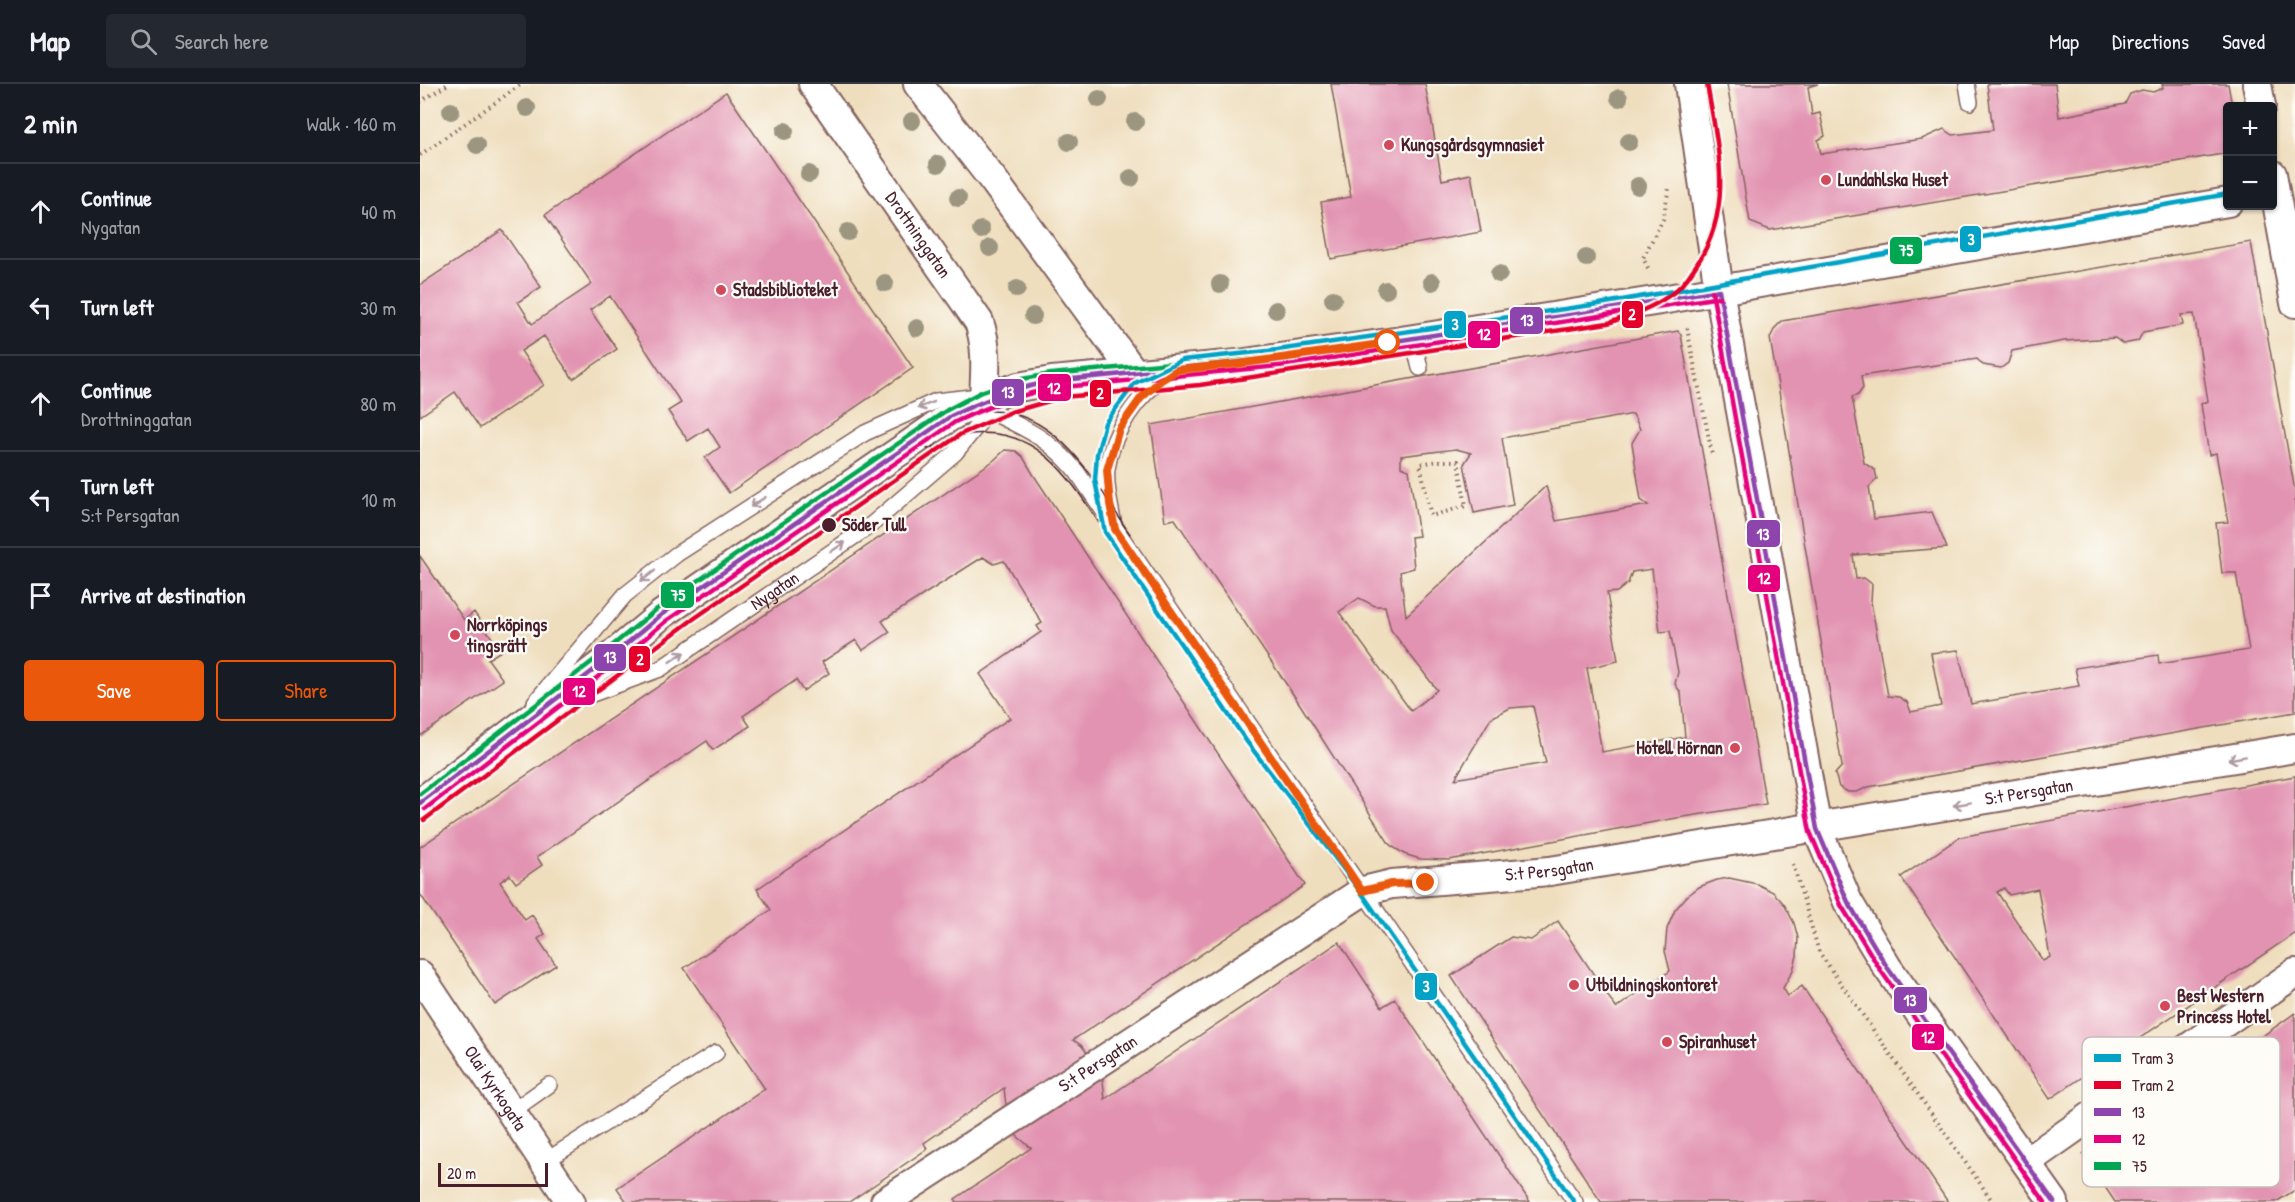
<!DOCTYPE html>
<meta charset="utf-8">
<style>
:root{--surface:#171b24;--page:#242831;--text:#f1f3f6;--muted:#9ea1a6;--line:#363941;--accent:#ea580c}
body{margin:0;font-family:"Patrick Hand",sans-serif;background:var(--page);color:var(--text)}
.controls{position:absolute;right:18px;top:18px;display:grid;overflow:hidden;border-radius:6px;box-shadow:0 2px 4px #0004}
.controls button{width:54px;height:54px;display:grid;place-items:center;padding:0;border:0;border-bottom:2px solid var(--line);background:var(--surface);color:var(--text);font:30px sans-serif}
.scale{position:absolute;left:18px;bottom:15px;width:110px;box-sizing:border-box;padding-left:6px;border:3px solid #4a1f2b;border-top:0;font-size:16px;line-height:21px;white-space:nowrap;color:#4a1f2b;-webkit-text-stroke:4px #fdfcf7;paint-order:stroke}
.stop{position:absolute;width:18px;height:18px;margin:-14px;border:4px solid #ea580c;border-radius:50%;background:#fff}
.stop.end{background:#ea580c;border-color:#fff;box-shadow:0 2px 6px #0008}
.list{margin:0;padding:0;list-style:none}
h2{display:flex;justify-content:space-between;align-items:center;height:78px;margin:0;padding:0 24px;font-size:26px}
h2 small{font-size:20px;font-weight:400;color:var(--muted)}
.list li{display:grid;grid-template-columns:39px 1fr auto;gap:18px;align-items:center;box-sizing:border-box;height:96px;padding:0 24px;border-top:2px solid var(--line)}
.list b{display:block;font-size:22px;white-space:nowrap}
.list p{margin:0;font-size:20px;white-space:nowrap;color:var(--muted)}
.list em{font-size:20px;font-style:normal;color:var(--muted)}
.actions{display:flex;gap:12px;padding:18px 24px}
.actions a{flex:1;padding:14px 0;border:2px solid var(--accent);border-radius:6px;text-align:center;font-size:21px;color:var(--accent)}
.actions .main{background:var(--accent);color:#fff}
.icon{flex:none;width:33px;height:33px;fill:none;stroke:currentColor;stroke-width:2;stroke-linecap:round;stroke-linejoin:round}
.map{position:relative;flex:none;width:1875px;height:1118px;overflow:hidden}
header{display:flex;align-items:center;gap:36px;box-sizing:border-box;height:84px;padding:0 30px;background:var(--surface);border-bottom:2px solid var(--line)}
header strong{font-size:28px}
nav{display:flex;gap:33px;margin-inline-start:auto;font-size:21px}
.search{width:420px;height:54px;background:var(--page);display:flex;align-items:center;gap:15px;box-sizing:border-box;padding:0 21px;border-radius:6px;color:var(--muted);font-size:22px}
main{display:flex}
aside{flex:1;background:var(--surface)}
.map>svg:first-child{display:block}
.building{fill:#e293b1;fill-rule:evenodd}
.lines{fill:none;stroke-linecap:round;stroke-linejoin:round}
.lane-casing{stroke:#84625e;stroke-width:18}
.street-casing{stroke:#84625e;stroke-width:32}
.path{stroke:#84625e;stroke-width:4;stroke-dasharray:1.5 4.5;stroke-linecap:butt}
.lane{stroke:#fff;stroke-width:15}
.street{stroke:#fff;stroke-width:28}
.tram{stroke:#4a1f2b;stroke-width:1.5}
.bus-1-casing{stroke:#fdfcf7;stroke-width:9}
.bus-2-casing{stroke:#fdfcf7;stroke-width:9}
.bus-3-casing{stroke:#fdfcf7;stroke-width:9}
.bus-1{stroke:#8e44ad;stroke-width:4.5}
.bus-2{stroke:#e5007d;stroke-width:4.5}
.bus-3{stroke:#00a651;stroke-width:4.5}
.tram-1-casing{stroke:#fdfcf7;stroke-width:9}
.tram-2-casing{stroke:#fdfcf7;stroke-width:9}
.tram-1{stroke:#04a2c6;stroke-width:4.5}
.tram-2{stroke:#e4002b;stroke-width:4.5}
.tree{fill:#9c9681}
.oneway{stroke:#ae9aa0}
.route{stroke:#ea580c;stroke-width:8}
.poi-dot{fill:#d1495b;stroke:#fdfcf7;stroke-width:2}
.stop-dot{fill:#4a1f2b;stroke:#fdfcf7;stroke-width:2}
.labels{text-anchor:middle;stroke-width:4.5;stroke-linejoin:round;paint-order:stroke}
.poi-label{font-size:18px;font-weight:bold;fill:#4a1f2b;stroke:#fdfcf7;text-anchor:start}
.street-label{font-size:18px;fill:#4a1f2b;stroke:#fdfcf7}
.stop-label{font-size:18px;font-weight:bold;fill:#4a1f2b;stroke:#fdfcf7;text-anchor:start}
.key{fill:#fdfcf7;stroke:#c7baba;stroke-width:1.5}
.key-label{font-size:16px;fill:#4a1f2b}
.line-badge{stroke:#fdfcf7;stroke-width:2}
.badge-label{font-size:16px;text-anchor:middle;font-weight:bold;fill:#fff}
</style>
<header>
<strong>Map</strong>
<div class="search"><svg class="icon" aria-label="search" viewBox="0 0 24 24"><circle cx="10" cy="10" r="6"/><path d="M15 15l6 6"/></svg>Search here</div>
<nav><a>Map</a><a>Directions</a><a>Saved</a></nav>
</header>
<main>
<aside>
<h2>2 min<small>Walk · 160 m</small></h2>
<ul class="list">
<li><svg class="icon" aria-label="ahead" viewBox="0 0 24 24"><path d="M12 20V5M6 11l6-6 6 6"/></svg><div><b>Continue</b><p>Nygatan</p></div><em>40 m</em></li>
<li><svg class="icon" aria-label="left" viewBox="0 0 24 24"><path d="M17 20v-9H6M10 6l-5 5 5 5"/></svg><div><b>Turn left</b></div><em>30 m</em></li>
<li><svg class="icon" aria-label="ahead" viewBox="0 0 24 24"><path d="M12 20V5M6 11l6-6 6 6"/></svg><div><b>Continue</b><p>Drottninggatan</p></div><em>80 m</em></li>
<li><svg class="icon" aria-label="left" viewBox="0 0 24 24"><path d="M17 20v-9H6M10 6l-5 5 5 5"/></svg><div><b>Turn left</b><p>S:t Persgatan</p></div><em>10 m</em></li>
<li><svg class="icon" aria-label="arrive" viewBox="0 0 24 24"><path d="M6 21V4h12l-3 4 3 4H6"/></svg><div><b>Arrive at destination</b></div></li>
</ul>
<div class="actions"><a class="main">Save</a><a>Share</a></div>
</aside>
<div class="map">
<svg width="1875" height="1118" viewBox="0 0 1875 1118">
<rect width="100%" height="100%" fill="#fdfcf7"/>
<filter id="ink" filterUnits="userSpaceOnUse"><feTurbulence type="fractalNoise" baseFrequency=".0167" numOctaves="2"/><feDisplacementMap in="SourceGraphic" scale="12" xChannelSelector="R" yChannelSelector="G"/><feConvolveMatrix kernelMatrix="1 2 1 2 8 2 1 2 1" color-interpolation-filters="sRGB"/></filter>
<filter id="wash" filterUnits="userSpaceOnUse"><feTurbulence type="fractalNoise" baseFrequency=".008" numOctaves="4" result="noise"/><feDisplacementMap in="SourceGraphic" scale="24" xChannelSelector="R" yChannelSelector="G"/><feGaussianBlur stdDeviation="1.35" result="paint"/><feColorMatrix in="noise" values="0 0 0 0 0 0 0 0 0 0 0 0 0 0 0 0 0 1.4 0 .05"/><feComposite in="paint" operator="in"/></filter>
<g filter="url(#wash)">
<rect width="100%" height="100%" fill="#efdebe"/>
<g id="blocks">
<path class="building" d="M 911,0 L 1005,0 L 1022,96 L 1051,90 L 1061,148 L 911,175 L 901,118 L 931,113 Z
M 1307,0 L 1398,0 L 1388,3 L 1392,31 L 1400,29 L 1405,52 L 1398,56 L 1401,70 L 1502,55 L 1524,45 L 1533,51 L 1573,46 L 1567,0 L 1635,0 L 1639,33 L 1705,20 L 1710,10 L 1722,6 L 1733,8 L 1743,4 L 1742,0 L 1808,0 L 1812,22 L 1808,22 L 1808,69 L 1350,146 L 1330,138 Z
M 306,8 L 493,284 L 309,409 L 285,374 L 300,363 L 288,344 L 268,357 L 248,327 L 261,319 L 190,212 L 170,226 L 197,265 L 153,295 L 124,252 L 101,267 L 124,301 L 60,344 L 35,308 L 0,332 L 0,201 L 82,146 L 121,203 L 98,218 L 112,240 L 172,200 L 125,131 Z
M 1831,158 L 1875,407 L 1875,628 L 1448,703 L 1437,708 L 1428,708 L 1419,703 L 1415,690 L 1422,682 L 1350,254 L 1355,244 L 1362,237 ZM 1774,230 L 1788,317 L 1781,320 L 1789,371 L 1796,369 L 1808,438 L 1796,439 L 1802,489 L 1816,489 L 1829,566 L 1739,580 L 1738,571 L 1655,584 L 1659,602 L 1551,620 L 1538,566 L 1511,569 L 1521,622 L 1491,628 L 1487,618 L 1479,613 L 1468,612 L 1451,518 L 1452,500 L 1444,494 L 1436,495 L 1433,471 L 1527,464 L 1512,428 L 1454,435 L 1449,403 L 1457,395 L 1455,386 L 1444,379 L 1432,313 L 1438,311 L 1443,304 L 1441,292 L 1557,275 L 1563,281 L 1581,284 L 1588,279 L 1592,267 L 1644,257 L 1695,254 L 1703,260 L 1718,257 L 1723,248 L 1763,241 L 1761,231 Z
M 1258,247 L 1261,251 L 1346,720 L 1251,735 L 1029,776 L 1000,775 L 984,770 L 970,761 L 881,622 L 755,435 L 745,437 L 731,341 ZM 1213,330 L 1220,345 L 1212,359 L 1221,416 L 1228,421 L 1136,437 L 1126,402 L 986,532 L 980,488 L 994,484 L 991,453 L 999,452 L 989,386 L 981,383 L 981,372 L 1036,365 L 1051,369 L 1044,380 L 1054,429 L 1093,421 L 1082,354 ZM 1232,485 L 1240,548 L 1250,547 L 1258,588 L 1255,600 L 1261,609 L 1265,653 L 1182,668 L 1167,584 L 1198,577 L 1187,509 L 1197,508 L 1208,499 L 1212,488 ZM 939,514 L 955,522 L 965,522 L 971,546 L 1017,606 L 991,627 L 919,528 ZM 1113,622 L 1126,679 L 1035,695 L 1071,634 L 1090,624 Z
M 585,366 L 596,367 L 603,373 L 613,390 L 885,801 L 653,956 L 661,961 L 679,984 L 683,997 L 685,1015 L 919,858 L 962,923 L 975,915 L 1110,1118 L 537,1118 L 535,1115 L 611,1064 L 597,1052 L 588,1038 L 584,1004 L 504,1059 L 507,1065 L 429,1118 L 207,1118 L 197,1104 L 345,1005 L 264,884 L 351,826 L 337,805 L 590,634 L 560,590 L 621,548 L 617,542 L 622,539 L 584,477 L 574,480 L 563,473 L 462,537 L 470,548 L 443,566 L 436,556 L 402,578 L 409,589 L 383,607 L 376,596 L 323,632 L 330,642 L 293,666 L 287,657 L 117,773 L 122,781 L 96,799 L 90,791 L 80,798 L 105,836 L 112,831 L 125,850 L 118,855 L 136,881 L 75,921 L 0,810 L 0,763 L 573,377 Z
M 0,472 L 44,536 L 54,528 L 81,567 L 68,575 L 83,596 L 0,652 Z
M 1875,692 L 1875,849 L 1630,1015 L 1481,793 L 1540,753 ZM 1584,804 L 1589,811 L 1618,805 L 1630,873 L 1623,877 L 1577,808 Z
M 1309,794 L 1337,800 L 1353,808 L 1364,820 L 1374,839 L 1378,854 L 1377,872 L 1373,886 L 1363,904 L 1368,912 L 1382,902 L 1528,1118 L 1181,1118 L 1031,892 L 1091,853 L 1111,856 L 1138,837 L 1196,924 L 1250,887 L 1245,867 L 1247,845 L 1255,826 L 1266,813 L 1279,803 L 1297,796 Z
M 1875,929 L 1875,1106 L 1856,1118 L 1695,1118 L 1663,1070 L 1824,965 Z"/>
</g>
</g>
<g filter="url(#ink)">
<use href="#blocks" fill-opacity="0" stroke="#84625e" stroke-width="1.5"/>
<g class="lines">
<defs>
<g id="lane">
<path d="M 1547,0 L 1550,18"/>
<path d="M 993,255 L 1000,284"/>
<path d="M 569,327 C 608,346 629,354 657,388 L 1155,1118"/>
<path d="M 693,436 C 690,421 685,401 687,385 C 692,348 717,310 749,291"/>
<path d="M 115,618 L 205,511 L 257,470 L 445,349 L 516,317 L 551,313"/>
<path id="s1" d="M 145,620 L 240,585 L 451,441 L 535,369 L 569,327"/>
<path d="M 91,1028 L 129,1001"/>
<path d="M 124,1078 L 296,969"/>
</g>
<g id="street">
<path id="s2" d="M 393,0 L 559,238 C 568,264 565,289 564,315"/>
<path d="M 498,0 L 574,97 L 715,290"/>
<path d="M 1269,0 L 1299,206 L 1397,745 L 1428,818 L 1467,883 L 1634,1118"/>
<path d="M 1837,0 L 1841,22"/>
<path d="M 1852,90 L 1875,219"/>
<path d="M 0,719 L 187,576 L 241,531 L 531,332 L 564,315 L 598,303 L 632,297 L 818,280 L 968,259 L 1247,215 L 1808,118"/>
<path id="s3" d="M 0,891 L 151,1118"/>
<path d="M 1606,1078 L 1875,889"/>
<path id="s4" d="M 465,1118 L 943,807 L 972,800 L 1130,787 L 1875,664"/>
</g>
</defs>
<use href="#lane" class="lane-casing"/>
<use href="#street" class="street-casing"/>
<path class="path" d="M 0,18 L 28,0
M 0,71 L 102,0
M 1228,184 L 1223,174 L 1243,135 L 1249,104
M 1267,244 L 1292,370
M 1019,377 L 1038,377 L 1046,422 L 1011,432 L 1000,380 Z
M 1373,780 L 1399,868 L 1573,1118"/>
<use href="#lane" class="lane"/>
<use href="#street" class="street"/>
<path class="tram" d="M 501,341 C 523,334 545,328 568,327 C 639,325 676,400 710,450
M 507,365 C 521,360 537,352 552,350 C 621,342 652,398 685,448"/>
<defs>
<path id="bus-1" d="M 1299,206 L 1397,745 L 1428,818 L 1467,883 L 1634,1118
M 0,719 L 187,576 L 241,531 L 531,332 C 564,316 596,304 632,297 L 868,274 L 1299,206"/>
<path id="bus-2" d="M 1292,207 L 1390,748 L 1421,821 L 1461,887 L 1625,1118
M 5,725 L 192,582 L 246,537 L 535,338 C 567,323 598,311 633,304 L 869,281 L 1300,213"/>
<path id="bus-3" d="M 0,710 L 182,570 L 237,525 L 527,326 L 561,308 L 596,296 L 631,290 L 817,273 L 967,252 L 1246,208 L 1807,111"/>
</defs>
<use href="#bus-1" class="bus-1-casing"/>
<use href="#bus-2" class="bus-2-casing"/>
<use href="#bus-3" class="bus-3-casing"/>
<use href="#bus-1" class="bus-1"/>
<use href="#bus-2" class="bus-2"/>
<use href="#bus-3" class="bus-3"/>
<defs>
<path id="tram-1" d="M 1154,1118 L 941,808 L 827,658 L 685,448 L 675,396 L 677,370 L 685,339 L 715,299 L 762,276 L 857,266 L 1179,220 L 1808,110"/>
<path id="tram-2" d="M 4,736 L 272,536 L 541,350 L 591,328 L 643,313 L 780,301 L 1188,239 C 1208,232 1230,225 1247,213 C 1259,206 1268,194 1275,183 C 1315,125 1298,64 1287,0"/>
</defs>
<use href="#tram-1" class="tram-1-casing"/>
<use href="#tram-2" class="tram-2-casing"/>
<use href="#tram-1" class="tram-1"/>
<use href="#tram-2" class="tram-2"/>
</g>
<g class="tree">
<circle cx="1199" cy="14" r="9"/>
<circle cx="679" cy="15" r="9"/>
<circle cx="107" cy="24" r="9"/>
<circle cx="31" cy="27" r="9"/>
<circle cx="492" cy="37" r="9"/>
<circle cx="715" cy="38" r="9"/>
<circle cx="365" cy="47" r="9"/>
<circle cx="649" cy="58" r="9"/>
<circle cx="1209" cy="58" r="9"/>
<circle cx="57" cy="61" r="9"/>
<circle cx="518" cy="80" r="9"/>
<circle cx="389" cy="90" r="9"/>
<circle cx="711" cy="94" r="9"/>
<circle cx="1218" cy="102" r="9"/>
<circle cx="538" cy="114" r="9"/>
<circle cx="561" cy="146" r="9"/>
<circle cx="428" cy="148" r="9"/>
<circle cx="570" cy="164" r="9"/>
<circle cx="1166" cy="174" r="9"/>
<circle cx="1079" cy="190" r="9"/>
<circle cx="1012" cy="198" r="9"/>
<circle cx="465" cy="199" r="9"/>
<circle cx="800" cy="200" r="9"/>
<circle cx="597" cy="205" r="9"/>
<circle cx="966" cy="206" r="9"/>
<circle cx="913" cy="215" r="9"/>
<circle cx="856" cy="226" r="9"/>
<circle cx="613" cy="232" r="9"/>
<circle cx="497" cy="244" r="9"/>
</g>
<defs><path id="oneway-shaft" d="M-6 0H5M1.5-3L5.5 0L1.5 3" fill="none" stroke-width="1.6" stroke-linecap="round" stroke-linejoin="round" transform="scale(1.5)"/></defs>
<g class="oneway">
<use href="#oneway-shaft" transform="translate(506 321) rotate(159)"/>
<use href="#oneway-shaft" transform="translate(338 418) rotate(147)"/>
<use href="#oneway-shaft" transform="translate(418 463) rotate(-34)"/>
<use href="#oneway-shaft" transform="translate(228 492) rotate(142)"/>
<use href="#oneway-shaft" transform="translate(257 573) rotate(-34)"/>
<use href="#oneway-shaft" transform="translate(1817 674) rotate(170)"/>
<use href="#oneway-shaft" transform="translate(1542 720) rotate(170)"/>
</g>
</g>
<g class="lines" filter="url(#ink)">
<path class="route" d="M 968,259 L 818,280 L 757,286 L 740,297 L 721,314 L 699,345 L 687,386 L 690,420 L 695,445 L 942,807 L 972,800 L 1006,799"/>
</g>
<g class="poi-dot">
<circle cx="969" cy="61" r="6"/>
<circle cx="1406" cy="96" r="6"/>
<circle cx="301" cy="206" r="6"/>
<circle cx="35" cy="551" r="6"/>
<circle cx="1315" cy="664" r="6"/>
<circle cx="1154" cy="901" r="6"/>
<circle cx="1745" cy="922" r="6"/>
<circle cx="1247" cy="958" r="6"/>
</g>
<circle class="stop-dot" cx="409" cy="441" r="8"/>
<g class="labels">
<g class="poi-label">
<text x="981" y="67">Kungsgårdsgymnasiet</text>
<text x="1418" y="102">Lundahlska Huset</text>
<text x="313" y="212">Stadsbiblioteket</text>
<text x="47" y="547">Norrköpings<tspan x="47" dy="21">tingsrätt</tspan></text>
<text x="1303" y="670" text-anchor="end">Hotell Hörnan</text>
<text x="1166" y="907">Utbildningskontoret</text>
<text x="1757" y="918">Best Western<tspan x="1757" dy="21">Princess Hotel</tspan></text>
<text x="1259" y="964">Spiranhuset</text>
</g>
<g class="street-label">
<text dy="6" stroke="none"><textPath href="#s2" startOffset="184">Drottninggatan</textPath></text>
<text dy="6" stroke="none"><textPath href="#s1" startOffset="240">Nygatan</textPath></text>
<text dy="6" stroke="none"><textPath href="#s4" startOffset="1244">S:t Persgatan</textPath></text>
<text dy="6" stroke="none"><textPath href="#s4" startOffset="758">S:t Persgatan</textPath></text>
<text dy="6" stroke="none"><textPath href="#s4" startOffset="254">S:t Persgatan</textPath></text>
<text dy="6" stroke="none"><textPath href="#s3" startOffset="136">Olai Kyrkogata</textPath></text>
</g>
<g class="stop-label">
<text x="422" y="447">Söder Tull</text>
</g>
</g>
<rect x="1662" y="953" width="198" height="150" rx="9" class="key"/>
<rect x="1674" y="970" width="27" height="8" fill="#04a2c6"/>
<rect x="1674" y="997" width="27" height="8" fill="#e4002b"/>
<rect x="1674" y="1024" width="27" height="8" fill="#8e44ad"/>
<rect x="1674" y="1051" width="27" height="8" fill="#e5007d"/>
<rect x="1674" y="1078" width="27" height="8" fill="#00a651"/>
<g class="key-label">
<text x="1712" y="980">Tram 3</text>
<text x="1712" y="1007">Tram 2</text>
<text x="1712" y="1034">13</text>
<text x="1712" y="1061">12</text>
<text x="1712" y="1088">75</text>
</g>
<g class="line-badge">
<rect x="1539" y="141" width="23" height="28" rx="6" fill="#04a2c6"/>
<rect x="1469" y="152" width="34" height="29" rx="6" fill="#00a651"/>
<rect x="1201" y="216" width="23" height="29" rx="6" fill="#e4002b"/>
<rect x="1089" y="222" width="35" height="29" rx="6" fill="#8e44ad"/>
<rect x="1023" y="226" width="24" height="29" rx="6" fill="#04a2c6"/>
<rect x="1047" y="236" width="34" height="29" rx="6" fill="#e5007d"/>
<rect x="617" y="289" width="35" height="29" rx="6" fill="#e5007d"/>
<rect x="571" y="294" width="34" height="29" rx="6" fill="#8e44ad"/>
<rect x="669" y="295" width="23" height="29" rx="6" fill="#e4002b"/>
<rect x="1326" y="435" width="35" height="29" rx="6" fill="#8e44ad"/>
<rect x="1327" y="480" width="34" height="29" rx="6" fill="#e5007d"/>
<rect x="240" y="497" width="35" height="28" rx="6" fill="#00a651"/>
<rect x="173" y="559" width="34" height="29" rx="6" fill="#8e44ad"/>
<rect x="208" y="561" width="23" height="28" rx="6" fill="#e4002b"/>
<rect x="142" y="593" width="34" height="29" rx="6" fill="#e5007d"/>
<rect x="994" y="888" width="24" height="29" rx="6" fill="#04a2c6"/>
<rect x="1473" y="902" width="35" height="28" rx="6" fill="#8e44ad"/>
<rect x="1491" y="939" width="34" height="28" rx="6" fill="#e5007d"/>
</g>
<g class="badge-label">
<text x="1551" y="161">3</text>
<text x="1486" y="172">75</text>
<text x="1212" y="236">2</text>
<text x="1107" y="242">13</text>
<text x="1035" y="246">3</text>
<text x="1064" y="256">12</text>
<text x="634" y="310">12</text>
<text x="588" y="314">13</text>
<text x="680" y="315">2</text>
<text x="1343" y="456">13</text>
<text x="1344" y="500">12</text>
<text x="258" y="517">75</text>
<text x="190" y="579">13</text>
<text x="220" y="581">2</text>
<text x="159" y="613">12</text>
<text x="1006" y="908">3</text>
<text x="1490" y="922">13</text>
<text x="1508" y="959">12</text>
</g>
</svg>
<div class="controls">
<button>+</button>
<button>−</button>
</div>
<div class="scale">20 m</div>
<div class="stop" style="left:968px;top:259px"></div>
<div class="stop end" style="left:1006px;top:799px"></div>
</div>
</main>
